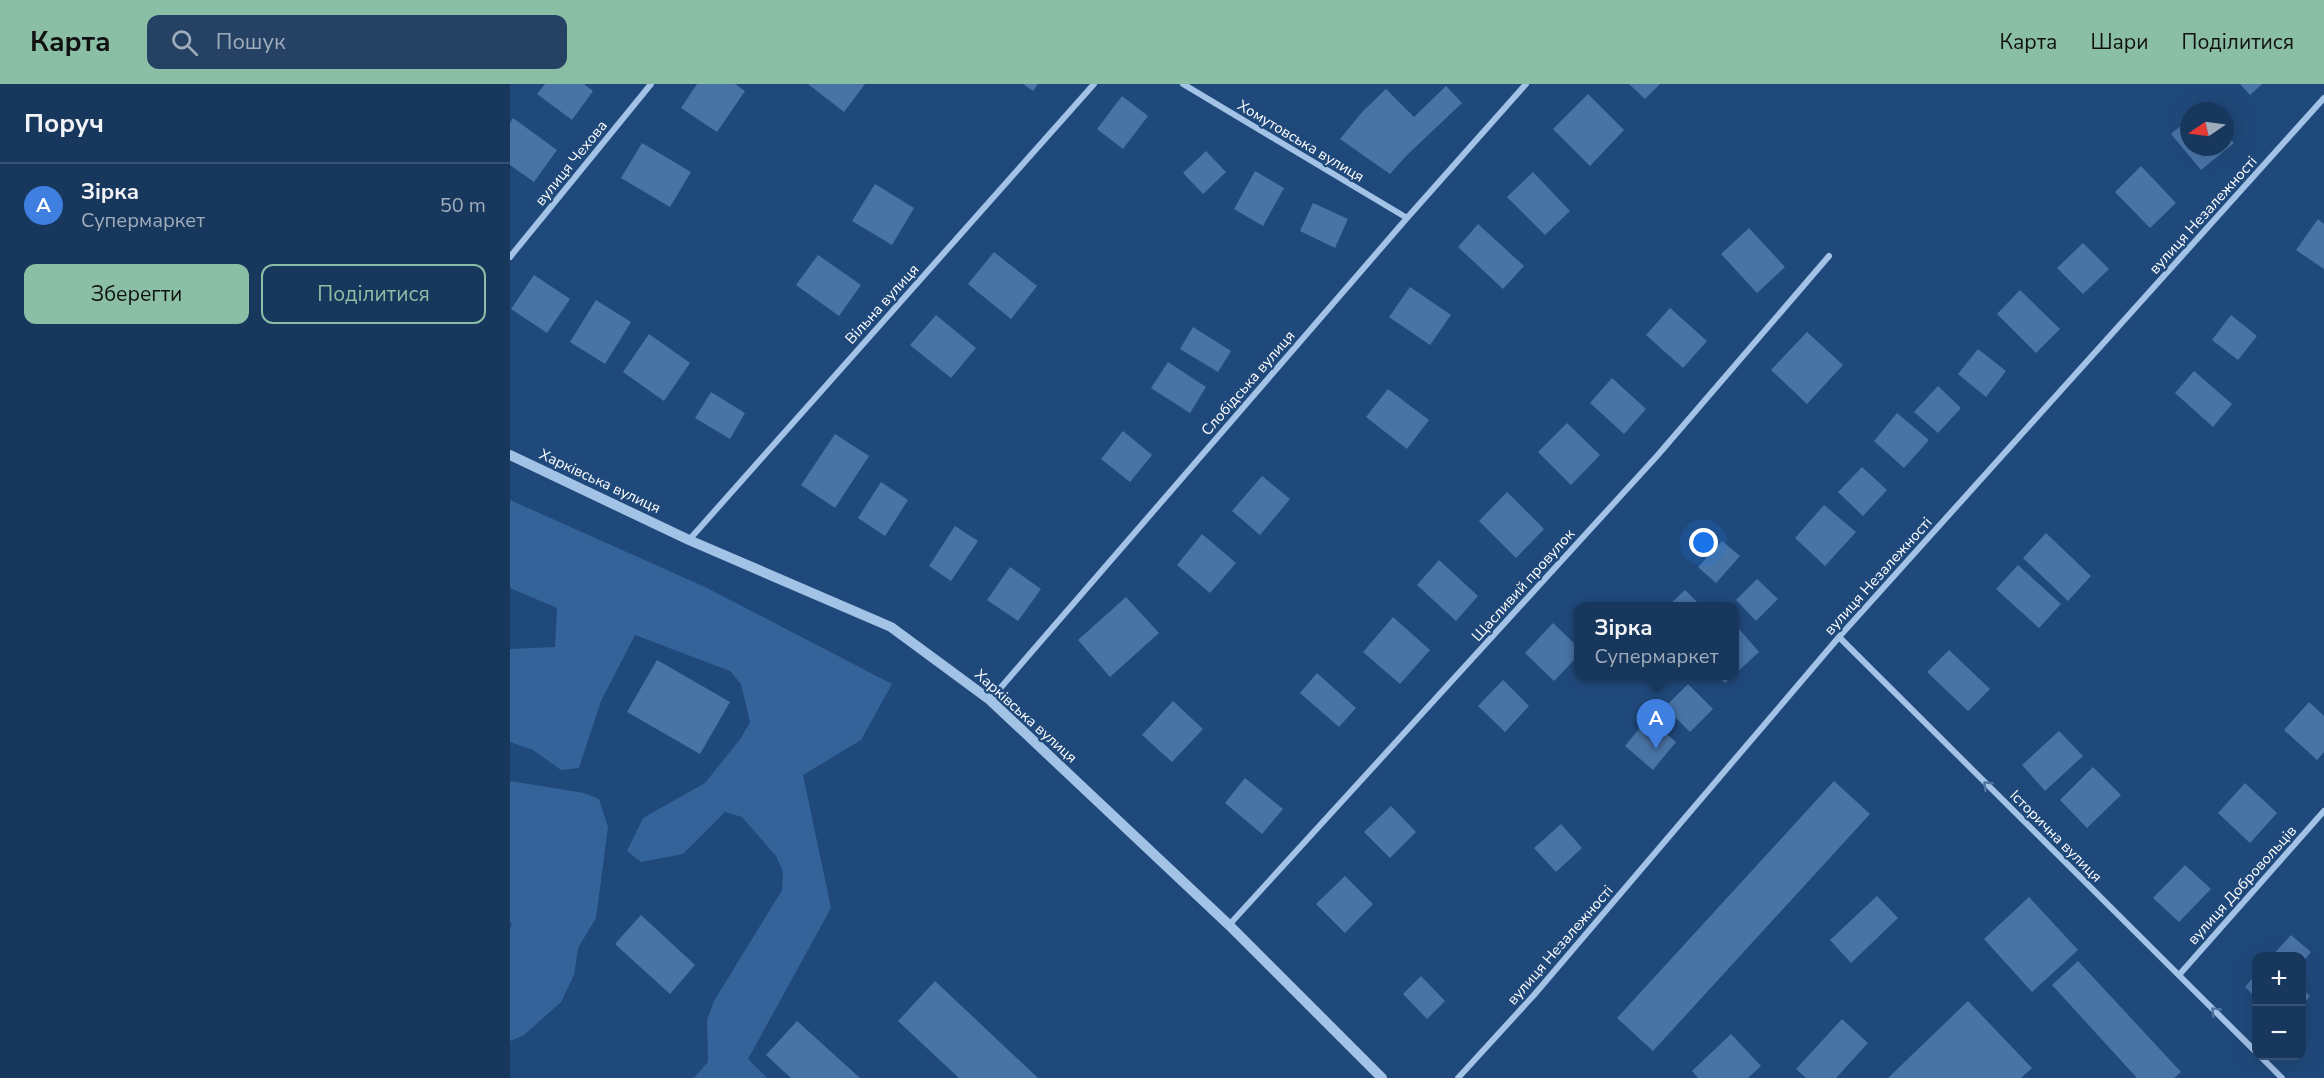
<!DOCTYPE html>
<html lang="uk">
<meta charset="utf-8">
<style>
:root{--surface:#18375c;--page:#254265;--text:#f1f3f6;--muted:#9facbb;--line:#365172;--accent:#8abfa5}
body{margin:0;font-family:"Nunito Sans",sans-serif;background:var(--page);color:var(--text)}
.controls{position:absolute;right:18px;bottom:18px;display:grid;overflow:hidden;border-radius:12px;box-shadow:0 6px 24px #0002}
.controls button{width:54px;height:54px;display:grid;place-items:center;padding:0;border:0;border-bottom:2px solid var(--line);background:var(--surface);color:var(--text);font:30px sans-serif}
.compass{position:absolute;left:1670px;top:18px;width:54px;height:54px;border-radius:50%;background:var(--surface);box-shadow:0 6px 24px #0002;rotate:257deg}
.you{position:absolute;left:1194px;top:459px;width:21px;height:21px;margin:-15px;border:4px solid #fff;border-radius:50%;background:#1a73e8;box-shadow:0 0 0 9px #1a73e833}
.badge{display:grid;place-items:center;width:39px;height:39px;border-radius:50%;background:var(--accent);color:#fff;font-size:20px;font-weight:700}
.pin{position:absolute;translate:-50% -50px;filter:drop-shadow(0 2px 3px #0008)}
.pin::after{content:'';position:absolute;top:32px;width:21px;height:18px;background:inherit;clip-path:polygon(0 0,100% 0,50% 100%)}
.popup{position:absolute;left:1064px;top:518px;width:165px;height:78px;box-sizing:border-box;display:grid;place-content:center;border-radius:12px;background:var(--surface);filter:drop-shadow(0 2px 4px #0005);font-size:20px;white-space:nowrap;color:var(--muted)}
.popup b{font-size:22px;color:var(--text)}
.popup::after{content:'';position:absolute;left:50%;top:100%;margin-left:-12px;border:12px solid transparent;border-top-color:var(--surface)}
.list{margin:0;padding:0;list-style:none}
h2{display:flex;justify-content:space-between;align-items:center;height:78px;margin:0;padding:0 24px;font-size:26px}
h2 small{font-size:20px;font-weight:400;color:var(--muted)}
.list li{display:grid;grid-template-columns:39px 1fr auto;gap:18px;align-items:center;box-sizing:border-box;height:84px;padding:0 24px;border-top:2px solid var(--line)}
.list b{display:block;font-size:22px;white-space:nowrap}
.list p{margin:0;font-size:20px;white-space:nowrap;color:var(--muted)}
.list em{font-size:20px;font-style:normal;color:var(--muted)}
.actions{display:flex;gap:12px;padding:18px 24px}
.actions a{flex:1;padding:14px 0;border:2px solid var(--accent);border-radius:12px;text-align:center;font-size:21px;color:var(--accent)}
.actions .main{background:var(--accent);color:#111}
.icon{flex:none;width:33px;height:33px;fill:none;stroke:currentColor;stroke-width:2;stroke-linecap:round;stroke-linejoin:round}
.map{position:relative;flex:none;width:1814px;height:994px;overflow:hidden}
header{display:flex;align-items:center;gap:36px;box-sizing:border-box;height:84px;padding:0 30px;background:var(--accent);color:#111}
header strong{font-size:28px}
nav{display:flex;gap:33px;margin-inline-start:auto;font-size:21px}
.search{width:420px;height:54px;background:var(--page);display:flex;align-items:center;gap:15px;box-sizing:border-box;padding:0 21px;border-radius:12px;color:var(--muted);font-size:22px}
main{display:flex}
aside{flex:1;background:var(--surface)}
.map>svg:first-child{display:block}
.green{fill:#336399}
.building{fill:#4873a5}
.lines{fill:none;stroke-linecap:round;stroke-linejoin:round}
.minor{stroke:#a2c2e6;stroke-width:6}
.tertiary{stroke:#a2c2e6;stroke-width:10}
.oneway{stroke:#4e73a0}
.labels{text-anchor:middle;stroke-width:4.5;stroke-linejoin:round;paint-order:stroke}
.street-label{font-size:15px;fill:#fff;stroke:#20497b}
</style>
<header>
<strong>Карта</strong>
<div class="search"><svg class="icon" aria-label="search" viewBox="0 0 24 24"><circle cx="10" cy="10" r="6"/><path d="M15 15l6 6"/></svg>Пошук</div>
<nav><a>Карта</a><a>Шари</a><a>Поділитися</a></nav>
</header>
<main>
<aside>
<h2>Поруч<small></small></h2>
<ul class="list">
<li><span class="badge" style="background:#3f7fe0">A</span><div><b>Зірка</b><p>Супермаркет</p></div><em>50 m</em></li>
</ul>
<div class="actions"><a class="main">Зберегти</a><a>Поділитися</a></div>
</aside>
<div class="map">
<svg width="1814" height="994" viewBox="0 0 1814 994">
<rect width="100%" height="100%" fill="#20497b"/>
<path class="green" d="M 0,416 L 195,503 L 382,600 L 351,656 L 293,691 L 321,824 L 238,975 L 257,994 L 184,994 L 198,978 L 197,936 L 204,917 L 272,806 L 273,788 L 266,772 L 232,733 L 215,728 L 173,770 L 131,778 L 117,767 L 133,734 L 195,699 L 231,654 L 240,638 L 231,600 L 220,587 L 125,551 L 91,617 L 69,684 L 51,686 L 23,666 L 0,658 L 0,565 L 45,563 L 47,524 L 0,504 Z
M 0,697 L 74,709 L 89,715 L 98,743 L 86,834 L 68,864 L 64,891 L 51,918 L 14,951 L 0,957 L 0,844 L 2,840 L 0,838 Z"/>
<path class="building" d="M 35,0 L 74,0 L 83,7 L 62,36 L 27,10 Z
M 187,0 L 225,0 L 235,7 L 207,48 L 171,24 Z
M 298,0 L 355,0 L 334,28 Z
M 513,0 L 528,0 L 523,7 Z
M 1119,0 L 1150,0 L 1135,15 Z
M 1730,0 L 1752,0 L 1740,11 Z
M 936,2 L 952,19 L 896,72 L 880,90 L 830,55 L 853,27 L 876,5 L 904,33 Z
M 1078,10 L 1114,46 L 1080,82 L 1043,45 Z
M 612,12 L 638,32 L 613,65 L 587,45 Z
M 3,34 L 47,66 L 24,98 L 0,81 L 0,39 Z
M 1679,35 L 1679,63 L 1715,63 L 1715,49 L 1724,59 L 1691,86 L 1661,50 Z
M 132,59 L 181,88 L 160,123 L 111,94 Z
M 696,67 L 716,88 L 693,110 L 673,89 Z
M 1631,82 L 1666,119 L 1640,144 L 1605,108 Z
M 745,87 L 774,104 L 753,142 L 724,125 Z
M 1023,88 L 1060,127 L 1035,151 L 997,113 Z
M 365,100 L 404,124 L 382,161 L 342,137 Z
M 803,119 L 838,135 L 825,164 L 790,147 Z
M 1808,135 L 1814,140 L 1814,185 L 1786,166 Z
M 968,140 L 1014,182 L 993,205 L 948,163 Z
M 1239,144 L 1275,183 L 1247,209 L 1211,170 Z
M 1573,159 L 1599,185 L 1573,210 L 1547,184 Z
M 484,168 L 527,202 L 501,235 L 458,200 Z
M 308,171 L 351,201 L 329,232 L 286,201 Z
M 24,191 L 60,215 L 37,249 L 1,225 Z
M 900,203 L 941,231 L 920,261 L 879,233 Z
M 1510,206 L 1550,245 L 1526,269 L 1487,230 Z
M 86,216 L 121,238 L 95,280 L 60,258 Z
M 1160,224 L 1197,257 L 1173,284 L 1136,251 Z
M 426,231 L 466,264 L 441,294 L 400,261 Z
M 1721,231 L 1747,252 L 1728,276 L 1702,256 Z
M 683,243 L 721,267 L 708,288 L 670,265 Z
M 1297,248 L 1333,281 L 1297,320 L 1261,286 Z
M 139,250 L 180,279 L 154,317 L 113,288 Z
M 1468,265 L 1496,287 L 1476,313 L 1448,290 Z
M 658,278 L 696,303 L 680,329 L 641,304 Z
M 1684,287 L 1722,320 L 1703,343 L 1665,309 Z
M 1102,294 L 1136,325 L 1114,350 L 1080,319 Z
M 1428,302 L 1451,324 L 1428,349 L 1404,328 Z
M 878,305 L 919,336 L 897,365 L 856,333 Z
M 201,308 L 235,329 L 220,355 L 185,334 Z
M 1387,329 L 1419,356 L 1394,384 L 1364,357 Z
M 1057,339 L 1090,371 L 1061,401 L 1028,368 Z
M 613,347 L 642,371 L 620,398 L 591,375 Z
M 325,350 L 359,372 L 325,424 L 291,401 Z
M 1352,383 L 1377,406 L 1353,432 L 1328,408 Z
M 752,392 L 780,415 L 750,451 L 722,427 Z
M 371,398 L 398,416 L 375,452 L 348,434 Z
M 997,408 L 1034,445 L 1006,474 L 969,437 Z
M 1314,421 L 1346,448 L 1315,482 L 1285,454 Z
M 445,442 L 468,457 L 441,497 L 419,482 Z
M 1536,449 L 1581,492 L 1558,517 L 1513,474 Z
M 692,450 L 726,479 L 700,509 L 667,481 Z
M 1212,457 L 1230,472 L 1206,499 L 1188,483 Z
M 929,476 L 968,512 L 946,537 L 907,501 Z
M 1508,481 L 1551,520 L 1529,544 L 1486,505 Z
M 500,483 L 531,505 L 508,537 L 477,516 Z
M 1247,495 L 1268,515 L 1246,537 L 1226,516 Z
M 1175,506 L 1191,522 L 1158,522 Z
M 616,513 L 649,549 L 600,593 L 568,556 Z
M 883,533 L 920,566 L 890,600 L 853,568 Z
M 1043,539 L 1068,563 L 1068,572 L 1044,597 L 1015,569 Z
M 1224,539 L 1249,568 L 1224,591 Z
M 1439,566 L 1480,605 L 1458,627 L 1417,588 Z
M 147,576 L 220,618 L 190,670 L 117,628 Z
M 807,589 L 846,624 L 829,643 L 790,609 Z
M 1208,592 L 1223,592 L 1215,599 Z
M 993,596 L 1019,622 L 995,648 L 968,622 Z
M 1178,600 L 1203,625 L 1180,648 L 1155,623 Z
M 663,617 L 693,645 L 662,678 L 632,651 Z
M 1799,618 L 1814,632 L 1814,668 L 1807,676 L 1774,646 Z
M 1138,634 L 1166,658 L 1143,686 L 1115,662 Z
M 1549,647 L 1573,672 L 1535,707 L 1512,681 Z
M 1583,683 L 1611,711 L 1577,744 L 1550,716 Z
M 735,694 L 773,725 L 752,750 L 715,719 Z
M 1324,697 L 1360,730 L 1143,967 L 1107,934 Z
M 1735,699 L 1767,729 L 1740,759 L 1708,729 Z
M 881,722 L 906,748 L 880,774 L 854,748 Z
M 1051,740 L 1072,764 L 1046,788 L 1024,764 Z
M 1675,781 L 1701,805 L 1669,838 L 1643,814 Z
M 835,792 L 863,820 L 835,849 L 806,820 Z
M 1367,812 L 1388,834 L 1341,879 L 1320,856 Z
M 1519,813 L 1568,866 L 1522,908 L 1474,855 Z
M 131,831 L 185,881 L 160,910 L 105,860 Z
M 1781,851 L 1801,868 L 1792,879 L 1792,872 L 1762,872 Z
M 1568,877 L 1671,988 L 1664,994 L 1627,994 L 1542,901 Z
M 1746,890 L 1746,914 L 1735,903 Z
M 911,892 L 935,917 L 917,935 L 893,910 Z
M 425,897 L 528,994 L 449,994 L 388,937 Z
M 1792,905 L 1800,912 L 1792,922 Z
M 1458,917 L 1522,984 L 1511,994 L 1378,994 Z
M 1332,935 L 1358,959 L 1326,994 L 1296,994 L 1286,985 Z
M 287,937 L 350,994 L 281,994 L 256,971 Z
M 1221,950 L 1251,982 L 1238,994 L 1188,994 L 1182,987 Z"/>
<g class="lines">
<path class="minor" d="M 673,0 L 897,134
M 0,173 L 141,0
M 179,456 L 584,0
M 1329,553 L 1746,968
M 480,616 L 897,134 L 1016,0
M 719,841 L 1147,372 L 1319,172
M 1669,891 L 1814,727
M 1750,972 L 1772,994
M 948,994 L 1024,911 L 1329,553 L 1814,14"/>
<path class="tertiary" d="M 0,371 L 179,456 L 381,543 L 480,616 L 719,841 L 872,994"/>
</g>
<defs><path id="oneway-chevron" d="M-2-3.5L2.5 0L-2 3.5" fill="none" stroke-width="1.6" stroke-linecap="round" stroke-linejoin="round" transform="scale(1.5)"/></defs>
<g class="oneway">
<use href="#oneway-chevron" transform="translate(1477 701) rotate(-135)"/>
<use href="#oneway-chevron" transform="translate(1705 927) rotate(-135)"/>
</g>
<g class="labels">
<g class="street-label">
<text transform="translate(791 57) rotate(31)" y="5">Хомутовська вулиця</text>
<text transform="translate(61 79) rotate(-51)" y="5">вулиця Чехова</text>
<text transform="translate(1693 131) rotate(-48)" y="5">вулиця Незалежності</text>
<text transform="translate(372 220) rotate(-48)" y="5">Вільна вулиця</text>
<text transform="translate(738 299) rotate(-49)" y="5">Слобідська вулиця</text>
<text transform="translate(90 397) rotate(25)" y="5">Харківська вулиця</text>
<text transform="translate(1368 492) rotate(-48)" y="5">вулиця Незалежності</text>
<text transform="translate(1013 501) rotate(-48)" y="5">Щасливий провулок</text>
<text transform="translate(516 632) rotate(42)" y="5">Харківська вулиця</text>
<text transform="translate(1546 752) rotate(45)" y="5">Історична вулиця</text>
<text transform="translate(1732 801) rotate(-48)" y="5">вулиця Добровольців</text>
<text transform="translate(1050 861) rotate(-49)" y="5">вулиця Незалежності</text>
</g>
</g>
</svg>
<div class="controls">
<button>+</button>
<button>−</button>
</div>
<svg class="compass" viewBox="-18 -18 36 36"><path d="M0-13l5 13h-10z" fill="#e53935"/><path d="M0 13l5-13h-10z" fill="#9facbb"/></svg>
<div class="you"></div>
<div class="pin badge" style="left:1146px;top:665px;background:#3f7fe0">A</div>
<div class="popup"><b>Зірка</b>Супермаркет</div>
</div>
</main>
